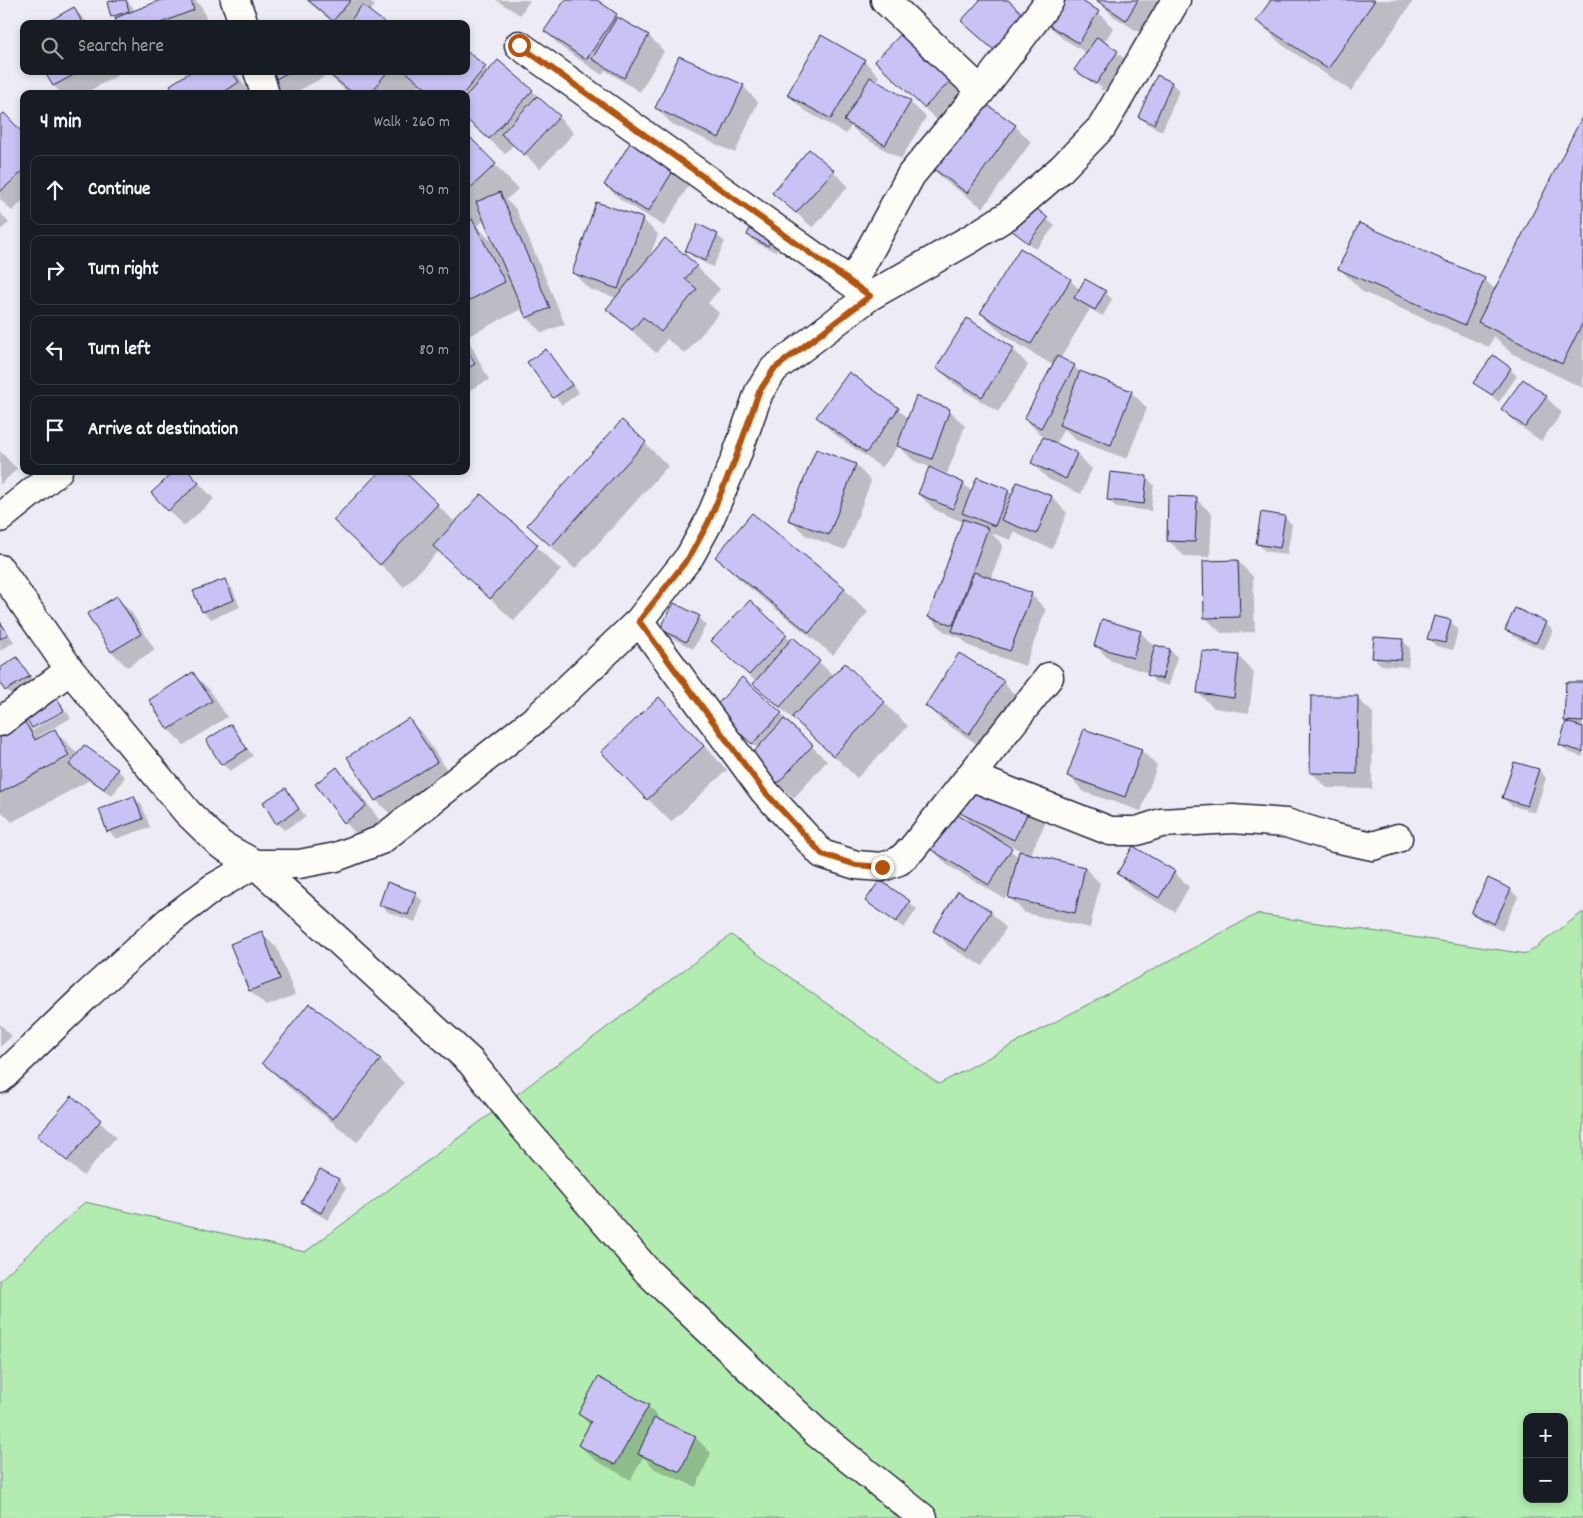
<!DOCTYPE html>
<meta charset="utf-8">
<style>
:root{--surface:#171b24;--page:#20242c;--text:#f1f3f6;--muted:#9ea1a6;--line:#363941}
body{margin:0;font-family:Dekko,sans-serif;background:var(--page);color:var(--text)}
.controls{position:absolute;right:15px;bottom:15px;display:grid;overflow:hidden;border-radius:10px;box-shadow:0 2px 8px #0003}
.controls button{width:45px;height:45px;display:grid;place-items:center;padding:0;border:0;border-bottom:1px solid var(--line);background:var(--surface);color:var(--text);font:25px sans-serif}
.stop{position:absolute;width:15px;height:15px;margin:-11px;border:4px solid #b45309;border-radius:50%;background:#fff}
.stop.end{background:#b45309;border-color:#fff;box-shadow:0 1px 5px #0008}
.list{margin:0;padding:0;list-style:none}
h2{display:flex;justify-content:space-between;align-items:center;height:65px;margin:0;padding:0 20px;font-size:21px}
h2 small{font-size:16px;font-weight:400;color:var(--muted)}
.list li{display:grid;grid-template-columns:32px 1fr auto;gap:15px;align-items:center;box-sizing:border-box;height:70px;margin:0 10px 10px;padding:0 10px;border:1px solid var(--line);border-radius:10px}
.list b{display:block;font-size:19px;white-space:nowrap}
.list em{font-size:16px;font-style:normal;color:var(--muted)}
.icon{flex:none;width:28px;height:28px;fill:none;stroke:currentColor;stroke-width:2;stroke-linecap:round;stroke-linejoin:round}
.map{position:relative;flex:none;width:1583px;height:1518px;overflow:hidden}
.search{position:absolute;background:var(--surface);box-shadow:0 2px 8px #0003;left:20px;top:20px;width:450px;height:55px;display:flex;align-items:center;gap:12px;box-sizing:border-box;padding:0 18px;border-radius:10px;color:var(--muted);font-size:19px}
.panel{position:absolute;background:var(--surface);box-shadow:0 2px 8px #0003;left:20px;top:90px;width:450px;height:385px;border-radius:10px}
.map>svg:first-child{display:block}
.green{fill:#b2ecb0;stroke:#6a8776;fill-rule:evenodd}
.shadow{fill:#0003;fill-rule:evenodd}
.building{fill:#c9c2f4;stroke:#22223b}
.lines{fill:none;stroke-linecap:round;stroke-linejoin:round}
.minor-casing{stroke:#22223b;stroke-width:31}
.minor{stroke:#fdfcf7;stroke-width:28}
.route{stroke:#b45309;stroke-width:6}
</style>
<div class="map">
<svg width="1583" height="1518" viewBox="0 0 1583 1518">
<rect width="100%" height="100%" fill="#edebf6"/>
<filter id="ink" filterUnits="userSpaceOnUse"><feTurbulence type="fractalNoise" baseFrequency=".02" numOctaves="2"/><feDisplacementMap in="SourceGraphic" scale="10" xChannelSelector="R" yChannelSelector="G"/><feConvolveMatrix kernelMatrix="1 2 1 2 8 2 1 2 1" color-interpolation-filters="sRGB"/></filter>
<g filter="url(#ink)">
<path class="green" d="M 1583,912 L 1583,1518 L 0,1518 L 0,1280 L 85,1202 L 305,1252 L 731,935 L 939,1084 L 1257,914 L 1527,954 ZM 1527,1417 L 1564,1417 L 1564,1499 L 1527,1499 Z"/>
<path class="shadow" d="M 122,0 L 126,0 L 133,7 L 134,12 L 165,0 L 195,0 L 202,7 L 208,24 L 118,24 L 112,16 Z
M 306,0 L 369,0 L 375,6 L 369,12 L 384,24 L 335,24 Z
M 496,0 L 530,0 L 520,15 Z
M 567,0 L 595,0 L 623,21 L 649,36 L 664,51 L 640,92 L 605,70 L 602,75 L 561,47 L 545,31 Z
M 1077,0 L 1098,12 L 1113,28 L 1104,43 L 1125,59 L 1104,91 L 1100,89 L 1102,87 L 1082,74 L 1082,76 L 1076,70 L 1087,53 L 1062,38 L 1047,23 Z
M 1163,0 L 1142,34 L 1113,16 L 1097,1 Z
M 1267,0 L 1414,0 L 1351,91 L 1281,44 L 1258,21 L 1271,2 Z
M 74,9 L 89,24 L 46,24 Z
M 906,31 L 969,93 L 940,123 L 892,77 Z
M 498,61 L 533,91 L 574,133 L 540,169 L 514,144 L 505,154 L 469,121 L 466,122 L 466,94 L 431,94 L 419,84 L 412,94 L 349,94 L 325,71 L 466,71 L 485,67 L 489,72 Z
M 864,61 L 879,76 L 876,82 L 910,102 L 926,117 L 901,159 L 861,136 L 851,126 L 846,134 L 804,110 L 788,95 Z
M 46,71 L 115,71 L 117,76 L 83,94 L 62,94 L 54,86 Z
M 194,71 L 235,71 L 250,94 L 177,94 Z
M 266,71 L 321,71 L 324,77 L 292,94 L 283,94 L 271,81 Z
M 1157,77 L 1172,83 L 1179,91 L 1162,131 L 1147,124 L 1140,117 Z
M 743,86 L 758,102 L 735,153 L 672,124 L 656,108 Z
M 976,98 L 1015,126 L 1031,142 L 983,208 L 944,180 L 928,164 Z
M 1583,117 L 1583,388 L 1511,353 L 1494,336 L 1489,347 L 1363,292 L 1340,269 L 1359,225 L 1485,280 L 1496,290 Z
M 0,118 L 24,135 L 24,200 L 12,211 L 0,199 Z
M 466,134 L 518,189 L 506,200 L 516,209 L 565,324 L 542,333 L 527,317 L 523,308 L 467,337 L 489,380 L 466,392 ZM 485,220 L 495,245 L 477,226 Z
M 701,165 L 664,226 L 621,200 L 606,185 Z
M 833,171 L 848,186 L 813,228 L 774,193 Z
M 1031,206 L 1055,226 L 1036,249 L 1019,236 Z
M 0,212 L 9,223 L 0,230 Z
M 642,219 L 658,234 L 649,259 L 696,266 L 720,289 L 708,303 L 719,313 L 685,354 L 667,339 L 656,353 L 608,309 L 617,298 L 589,289 L 573,273 Z
M 784,233 L 776,252 L 756,243 L 748,235 Z
M 717,235 L 725,242 L 713,267 L 694,258 L 687,250 Z
M 1020,250 L 1070,280 L 1080,290 L 1105,292 L 1112,299 L 1103,316 L 1090,309 L 1060,359 L 1074,366 L 1081,373 L 1132,393 L 1147,408 L 1127,459 L 1076,440 L 1064,428 L 1056,444 L 1077,454 L 1092,469 L 1081,494 L 1048,479 L 1032,463 L 1049,439 L 1041,435 L 1025,419 L 1054,366 L 1005,336 L 981,313 Z
M 1013,349 L 1028,365 L 998,412 L 953,383 L 937,367 Z
M 546,350 L 579,393 L 562,405 L 529,362 Z
M 1510,369 L 1517,376 L 1499,402 L 1475,383 Z
M 1523,381 L 1546,397 L 1562,413 L 1541,441 L 1518,425 L 1502,409 Z
M 898,409 L 909,419 L 949,410 L 965,426 L 947,474 L 934,468 L 933,471 L 964,484 L 972,492 L 1008,491 L 1013,495 L 1018,483 L 1052,497 L 1067,513 L 1052,549 L 1019,535 L 1014,531 L 1011,540 L 991,533 L 1003,545 L 991,579 L 1031,594 L 1046,610 L 1025,666 L 969,646 L 961,638 L 945,632 L 929,617 L 963,522 L 935,510 L 919,494 L 930,467 L 914,461 L 898,446 L 882,468 L 833,433 L 817,417 Z
M 645,443 L 668,466 L 575,569 L 528,525 Z
M 816,450 L 856,465 L 871,481 L 845,550 L 805,535 L 790,519 Z
M 0,451 L 17,469 L 0,485 Z
M 402,471 L 456,523 L 482,496 L 561,570 L 514,621 L 439,551 L 404,587 L 358,543 Z
M 1146,477 L 1154,485 L 1151,511 L 1116,507 L 1109,500 Z
M 198,482 L 214,499 L 184,526 L 152,493 Z
M 1196,499 L 1212,514 L 1210,557 L 1184,556 L 1168,540 Z
M 752,514 L 844,589 L 868,612 L 833,655 L 740,580 L 717,557 Z
M 1284,517 L 1292,524 L 1287,555 L 1265,551 L 1258,544 Z
M 1238,561 L 1253,577 L 1255,632 L 1221,633 L 1205,617 Z
M 225,580 L 232,588 L 240,607 L 211,619 L 203,612 L 195,592 Z
M 116,597 L 132,613 L 155,650 L 127,667 L 112,652 Z
M 750,602 L 791,641 L 794,639 L 834,676 L 845,665 L 908,726 L 857,778 L 797,720 L 796,722 L 770,699 L 754,684 L 756,682 L 729,656 Z
M 699,617 L 706,625 L 693,649 L 669,636 L 662,628 Z
M 1434,617 L 1451,622 L 1458,629 L 1453,650 L 1436,646 L 1429,638 Z
M 0,620 L 14,642 L 0,651 Z
M 1545,623 L 1553,630 L 1544,650 L 1514,637 L 1507,629 Z
M 1140,632 L 1156,648 L 1170,650 L 1177,657 L 1169,686 L 1155,682 L 1148,673 L 1111,661 L 1095,645 Z
M 1402,640 L 1410,648 L 1408,667 L 1381,665 L 1373,657 Z
M 1239,657 L 1254,672 L 1249,713 L 1214,708 L 1198,693 Z
M 17,659 L 36,684 L 14,698 L 0,681 L 0,670 Z
M 193,674 L 209,689 L 227,717 L 184,745 L 168,729 Z
M 1003,682 L 1018,698 L 985,749 L 942,721 L 926,706 Z
M 1583,684 L 1583,757 L 1568,752 L 1561,745 L 1567,723 L 1566,721 Z
M 52,691 L 65,709 L 34,726 L 34,728 L 22,708 Z
M 1357,698 L 1373,713 L 1372,789 L 1327,788 L 1312,773 Z
M 66,711 L 71,718 L 39,736 L 41,738 L 55,731 L 78,754 L 117,770 L 125,777 L 112,796 L 90,780 L 12,822 L 0,810 L 0,732 L 23,720 L 34,731 L 34,729 Z
M 781,714 L 796,729 L 795,730 L 827,761 L 794,798 L 766,772 L 758,749 L 730,724 Z
M 409,720 L 424,735 L 452,778 L 392,816 L 376,800 L 348,758 Z
M 682,722 L 727,770 L 671,822 L 648,799 Z
M 230,725 L 253,756 L 230,771 L 222,764 Z
M 1141,750 L 1157,766 L 1141,811 L 1084,792 L 1069,776 Z
M 1515,763 L 1539,770 L 1546,778 L 1535,813 L 1511,805 L 1503,798 Z
M 337,768 L 353,784 L 381,822 L 360,838 L 345,822 Z
M 285,789 L 306,817 L 284,830 L 277,823 Z
M 134,797 L 142,805 L 150,827 L 116,839 L 109,831 L 100,810 Z
M 962,813 L 1050,813 L 1030,855 L 1085,868 L 1100,883 L 1090,928 L 1025,913 L 1009,897 L 1010,891 L 1005,899 L 947,865 L 932,849 L 974,826 ZM 1000,840 L 1027,854 L 1019,857 L 999,842 Z
M 1174,872 L 1189,887 L 1175,912 L 1134,889 L 1119,874 Z
M 1489,879 L 1511,890 L 1518,897 L 1502,931 L 1480,920 L 1473,913 Z
M 880,882 L 917,909 L 904,928 L 867,901 Z
M 958,893 L 991,912 L 1006,928 L 983,966 L 950,947 L 935,931 Z
M 415,894 L 423,901 L 415,922 L 388,912 L 380,904 Z
M 261,933 L 277,948 L 295,995 L 266,1006 L 250,991 Z
M 310,1005 L 380,1060 L 404,1083 L 357,1142 L 287,1086 L 263,1063 Z
M 0,1024 L 12,1036 L 0,1047 Z
M 72,1097 L 116,1137 L 83,1176 L 39,1136 Z
M 320,1170 L 339,1180 L 346,1188 L 328,1220 L 310,1210 L 302,1202 Z
M 648,1406 L 663,1423 L 695,1437 L 711,1453 L 696,1487 L 655,1469 L 643,1457 L 631,1480 L 595,1460 L 579,1445 L 590,1425 L 579,1414 Z"/>
<path class="building" d="M 117,0 L 126,0 L 129,11 L 111,17 L 107,2 Z
M 161,0 L 191,0 L 194,10 L 158,24 L 117,24 L 115,18 Z
M 308,0 L 351,0 L 333,21 Z
M 565,0 L 597,0 L 617,14 L 586,60 L 544,31 Z
M 980,0 L 1008,0 L 1027,18 L 996,52 L 961,21 Z
M 1059,0 L 1080,0 L 1099,11 L 1079,43 L 1045,23 Z
M 1096,0 L 1138,0 L 1126,20 Z
M 1271,0 L 1375,0 L 1328,69 L 1256,21 Z
M 362,5 L 386,24 L 348,24 Z
M 74,7 L 83,24 L 44,24 Z
M 617,17 L 649,35 L 624,78 L 592,59 Z
M 906,29 L 955,76 L 924,108 L 875,61 Z
M 821,35 L 865,60 L 831,119 L 787,95 Z
M 1097,37 L 1118,51 L 1096,84 L 1074,70 Z
M 466,51 L 486,66 L 463,94 L 433,94 L 405,71 L 466,71 Z
M 679,56 L 744,85 L 719,138 L 655,108 Z
M 498,60 L 533,90 L 489,139 L 466,119 L 466,96 Z
M 44,71 L 81,71 L 53,86 Z
M 192,71 L 231,71 L 239,82 L 221,94 L 176,94 L 170,85 Z
M 264,71 L 291,71 L 270,82 Z
M 325,71 L 388,71 L 370,94 L 354,94 Z
M 1157,75 L 1172,82 L 1154,124 L 1138,117 Z
M 870,77 L 911,101 L 885,145 L 844,121 Z
M 537,96 L 560,116 L 524,155 L 501,134 Z
M 976,97 L 1016,125 L 967,193 L 927,164 Z
M 4,113 L 24,134 L 24,170 L 0,192 L 0,116 Z
M 1583,115 L 1583,322 L 1562,364 L 1478,322 Z
M 643,122 L 687,148 L 648,212 L 604,185 Z
M 466,133 L 496,164 L 466,192 Z
M 809,149 L 834,170 L 796,213 L 772,193 Z
M 500,192 L 550,308 L 526,318 L 476,202 Z
M 596,202 L 643,218 L 618,289 L 572,273 Z
M 1031,204 L 1048,218 L 1028,243 L 1010,229 Z
M 756,215 L 778,225 L 768,246 L 747,235 Z
M 472,219 L 505,282 L 466,302 L 466,222 Z
M 1359,223 L 1485,278 L 1465,325 L 1338,269 Z
M 698,224 L 718,234 L 705,261 L 685,251 Z
M 665,238 L 697,265 L 685,279 L 697,289 L 661,332 L 643,317 L 632,330 L 606,309 Z
M 1020,248 L 1071,279 L 1031,344 L 980,313 Z
M 1085,279 L 1106,291 L 1095,310 L 1074,298 Z
M 967,318 L 1014,348 L 982,397 L 936,368 Z
M 466,348 L 475,364 L 466,369 Z
M 546,349 L 572,385 L 553,398 L 527,362 Z
M 1493,355 L 1511,368 L 1492,395 L 1473,383 Z
M 1057,356 L 1075,365 L 1041,428 L 1024,419 Z
M 1080,371 L 1132,391 L 1111,445 L 1059,425 Z
M 849,372 L 899,408 L 866,453 L 816,417 Z
M 1523,379 L 1547,396 L 1525,427 L 1501,409 Z
M 916,396 L 950,409 L 932,459 L 897,446 Z
M 622,420 L 646,442 L 551,546 L 527,525 Z
M 1043,437 L 1077,453 L 1066,479 L 1031,463 Z
M 816,449 L 856,464 L 829,535 L 788,520 Z
M 929,467 L 964,483 L 953,509 L 918,494 Z
M 175,471 L 188,471 L 199,483 L 168,511 L 151,493 Z
M 380,471 L 404,471 L 438,504 L 380,565 L 333,520 Z
M 1110,472 L 1147,476 L 1144,504 L 1107,500 Z
M 977,477 L 1009,490 L 995,526 L 962,513 Z
M 1017,482 L 1052,496 L 1037,534 L 1001,520 Z
M 481,494 L 538,545 L 490,599 L 433,546 Z
M 1168,496 L 1197,497 L 1195,542 L 1167,541 Z
M 1261,512 L 1285,516 L 1280,548 L 1256,544 Z
M 752,513 L 845,588 L 809,633 L 715,557 Z
M 963,519 L 988,528 L 953,625 L 928,617 Z
M 1238,560 L 1240,617 L 1204,618 L 1203,561 Z
M 974,572 L 1032,593 L 1010,651 L 952,631 Z
M 225,579 L 234,600 L 202,612 L 193,591 Z
M 117,596 L 141,634 L 111,652 L 87,614 Z
M 750,600 L 787,635 L 749,675 L 711,641 Z
M 674,603 L 700,616 L 686,642 L 660,629 Z
M 1515,608 L 1546,622 L 1536,643 L 1505,630 Z
M 1434,616 L 1451,620 L 1445,643 L 1427,639 Z
M 1102,619 L 1141,631 L 1133,658 L 1094,646 Z
M 0,622 L 8,634 L 0,639 Z
M 793,637 L 820,661 L 780,707 L 753,684 Z
M 1374,637 L 1403,639 L 1401,660 L 1372,658 Z
M 1155,645 L 1170,649 L 1162,679 L 1147,675 Z
M 1202,651 L 1239,655 L 1234,698 L 1197,693 Z
M 959,653 L 1004,681 L 969,734 L 925,706 Z
M 17,657 L 30,676 L 5,691 L 0,683 L 0,668 Z
M 845,663 L 885,702 L 833,756 L 792,717 Z
M 193,672 L 212,701 L 168,730 L 149,700 Z
M 742,677 L 782,713 L 752,744 L 713,709 Z
M 1566,682 L 1583,682 L 1583,722 L 1564,721 Z
M 53,690 L 64,711 L 32,728 L 20,708 Z
M 1311,696 L 1358,696 L 1357,774 L 1310,773 Z
M 659,697 L 704,746 L 647,800 L 601,752 Z
M 23,718 L 35,740 L 55,729 L 69,756 L 0,793 L 0,730 Z
M 409,718 L 437,762 L 375,801 L 347,757 Z
M 784,719 L 813,745 L 778,783 L 749,757 Z
M 1566,722 L 1583,727 L 1583,752 L 1559,745 Z
M 231,724 L 247,749 L 221,765 L 206,740 Z
M 1084,729 L 1142,749 L 1125,797 L 1067,776 Z
M 84,745 L 118,769 L 104,789 L 69,765 Z
M 1514,762 L 1539,769 L 1527,806 L 1502,798 Z
M 337,767 L 366,806 L 344,823 L 315,784 Z
M 982,770 L 1036,797 L 1014,840 L 960,813 Z
M 286,788 L 299,809 L 276,824 L 263,802 Z
M 134,796 L 143,819 L 107,832 L 99,809 Z
M 953,812 L 1012,848 L 989,885 L 930,849 Z
M 1133,846 L 1175,871 L 1159,898 L 1117,874 Z
M 1019,851 L 1085,867 L 1075,913 L 1008,898 Z
M 1488,878 L 1511,889 L 1494,924 L 1471,913 Z
M 880,880 L 910,901 L 896,922 L 865,901 Z
M 387,882 L 416,892 L 408,915 L 379,905 Z
M 958,891 L 991,911 L 967,951 L 933,931 Z
M 262,931 L 280,979 L 249,991 L 230,944 Z
M 309,1003 L 381,1059 L 333,1119 L 262,1063 Z
M 72,1096 L 101,1120 L 67,1161 L 37,1136 Z
M 320,1169 L 339,1179 L 321,1213 L 301,1202 Z
M 598,1377 L 649,1405 L 615,1465 L 578,1445 L 591,1422 L 578,1414 Z
M 654,1418 L 696,1436 L 680,1472 L 638,1454 Z"/>
<g class="lines">
<defs>
<path id="minor" d="M 235,0 L 244,24
M 885,0 L 981,91
M 519,45 L 870,296
M 258,71 L 265,94
M 852,283 L 911,175 L 981,91 L 1050,0
M 0,518 L 58,471
M 0,569 L 70,670 L 187,812 L 221,845 L 255,864 L 471,1062 L 519,1122 L 648,1272 L 818,1434 L 923,1518
M 639,621 L 764,791 L 822,854 L 856,865 L 882,867 L 899,861 L 912,849 L 1049,677
M 0,722 L 70,670
M 970,776 L 1110,831 L 1137,831 L 1161,823 L 1233,819 L 1286,823 L 1335,838 L 1373,846 L 1398,838
M 0,1079 L 85,997 L 169,921 L 213,888 L 255,864 L 299,864 L 336,857 L 381,840 L 538,717 L 639,621 L 690,556 L 708,523 L 735,460 L 759,392 L 774,369 L 870,296 L 972,238 L 1007,216 L 1061,169 L 1102,127 L 1176,0"/>
</defs>
<use href="#minor" class="minor-casing"/>
<use href="#minor" class="minor"/>
</g>
</g>
<g class="lines" filter="url(#ink)">
<path class="route" d="M 519,45 L 870,296 L 774,369 L 759,392 L 735,460 L 708,523 L 690,556 L 639,621 L 764,791 L 822,854 L 856,865 L 882,867"/>
</g>
</svg>
<div class="controls">
<button>+</button>
<button>−</button>
</div>
<div class="stop" style="left:519px;top:45px"></div>
<div class="stop end" style="left:882px;top:867px"></div>
<div class="search"><svg class="icon" aria-label="search" viewBox="0 0 24 24"><circle cx="10" cy="10" r="6"/><path d="M15 15l6 6"/></svg>Search here</div>
<section class="panel">
<h2>4 min<small>Walk · 260 m</small></h2>
<ul class="list">
<li><svg class="icon" aria-label="ahead" viewBox="0 0 24 24"><path d="M12 20V5M6 11l6-6 6 6"/></svg><div><b>Continue</b></div><em>90 m</em></li>
<li><svg class="icon" aria-label="right" viewBox="0 0 24 24"><path d="M7 20v-9h11M14 6l5 5-5 5"/></svg><div><b>Turn right</b></div><em>90 m</em></li>
<li><svg class="icon" aria-label="left" viewBox="0 0 24 24"><path d="M17 20v-9H6M10 6l-5 5 5 5"/></svg><div><b>Turn left</b></div><em>80 m</em></li>
<li><svg class="icon" aria-label="arrive" viewBox="0 0 24 24"><path d="M6 21V4h12l-3 4 3 4H6"/></svg><div><b>Arrive at destination</b></div></li>
</ul>
</section>
</div>
